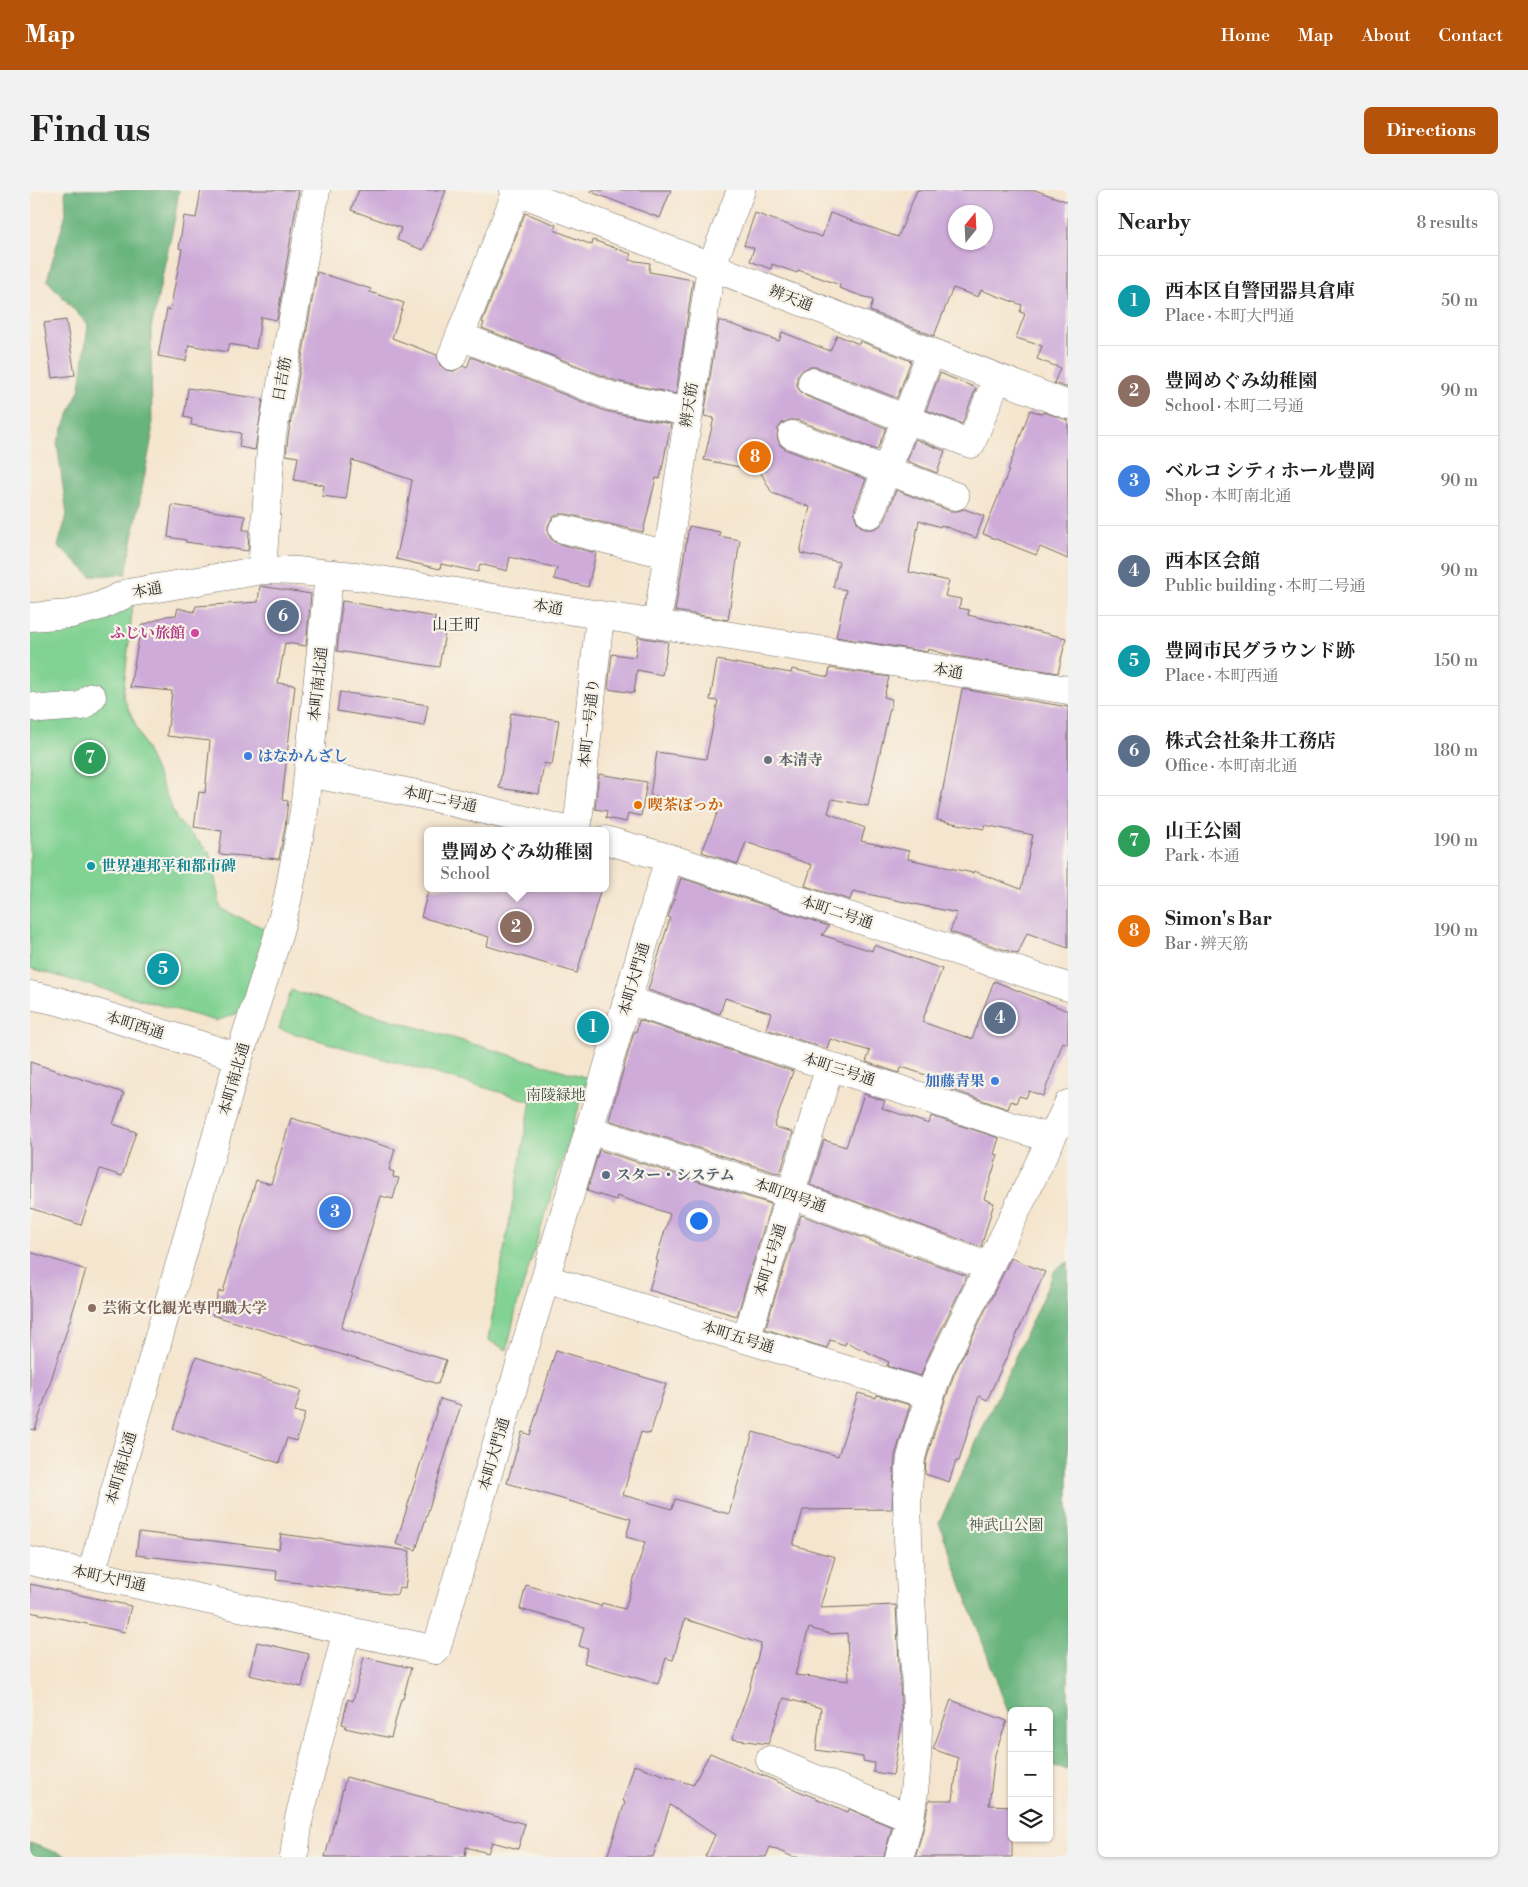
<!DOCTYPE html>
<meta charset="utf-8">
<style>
:root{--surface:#fff;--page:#f2f2f2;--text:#222;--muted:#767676;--line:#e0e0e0;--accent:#b45309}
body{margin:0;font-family:"Libre Bodoni","Noto Serif JP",serif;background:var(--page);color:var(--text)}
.controls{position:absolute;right:15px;bottom:15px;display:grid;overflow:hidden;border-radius:8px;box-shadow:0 1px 4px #0004}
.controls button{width:45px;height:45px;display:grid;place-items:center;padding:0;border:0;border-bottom:1px solid var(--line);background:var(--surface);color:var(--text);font:25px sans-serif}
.compass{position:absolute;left:918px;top:15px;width:45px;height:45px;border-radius:50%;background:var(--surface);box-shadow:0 1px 4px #0004;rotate:18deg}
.you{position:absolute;left:668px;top:1030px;width:18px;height:18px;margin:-12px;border:4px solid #fff;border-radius:50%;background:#1a73e8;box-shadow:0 0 0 8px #1a73e833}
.badge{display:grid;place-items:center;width:32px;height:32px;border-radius:50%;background:var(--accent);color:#fff;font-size:16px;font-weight:700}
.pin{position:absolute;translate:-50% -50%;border:2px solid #fff;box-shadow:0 1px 5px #0006}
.popup{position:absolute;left:394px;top:637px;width:185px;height:65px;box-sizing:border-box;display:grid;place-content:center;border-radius:8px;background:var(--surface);filter:drop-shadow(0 1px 4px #0005);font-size:16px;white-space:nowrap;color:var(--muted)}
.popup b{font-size:19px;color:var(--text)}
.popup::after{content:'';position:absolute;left:50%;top:100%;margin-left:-10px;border:10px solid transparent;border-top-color:var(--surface)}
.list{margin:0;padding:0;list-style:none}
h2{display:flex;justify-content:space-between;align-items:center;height:65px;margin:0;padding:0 20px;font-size:21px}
h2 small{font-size:16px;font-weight:400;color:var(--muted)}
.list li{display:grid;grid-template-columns:32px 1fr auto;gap:15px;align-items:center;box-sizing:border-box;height:90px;padding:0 20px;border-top:1px solid var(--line)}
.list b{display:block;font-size:19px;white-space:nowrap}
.list p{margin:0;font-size:16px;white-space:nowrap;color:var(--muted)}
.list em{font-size:16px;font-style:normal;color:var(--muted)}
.icon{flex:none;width:28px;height:28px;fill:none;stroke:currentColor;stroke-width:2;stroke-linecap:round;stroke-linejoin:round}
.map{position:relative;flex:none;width:1038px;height:1667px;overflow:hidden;border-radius:8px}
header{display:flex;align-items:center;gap:30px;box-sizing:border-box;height:70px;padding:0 25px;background:var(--accent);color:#fff}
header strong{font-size:24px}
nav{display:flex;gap:28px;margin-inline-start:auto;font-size:18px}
.intro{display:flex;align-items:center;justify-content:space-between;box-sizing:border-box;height:120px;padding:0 30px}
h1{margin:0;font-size:35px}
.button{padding:12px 22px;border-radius:8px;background:var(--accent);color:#fff;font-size:18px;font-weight:700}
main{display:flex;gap:30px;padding:0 30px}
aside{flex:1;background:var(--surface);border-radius:8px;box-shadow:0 1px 4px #0004}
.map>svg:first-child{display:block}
.green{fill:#81d293;stroke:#567e5f}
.forest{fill:#68b47d;stroke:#4a7054}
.building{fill:#ceabd9;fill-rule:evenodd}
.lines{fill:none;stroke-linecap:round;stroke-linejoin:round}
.minor-casing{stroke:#726c64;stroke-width:29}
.tertiary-casing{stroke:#726c64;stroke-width:29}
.minor{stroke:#fff;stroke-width:28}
.tertiary{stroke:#fff;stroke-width:28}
.hotel-dot{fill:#d1479c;stroke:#f7f3e8;stroke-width:2}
.shop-dot{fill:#3f7fe0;stroke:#f7f3e8;stroke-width:2}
.worship-dot{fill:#6b7280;stroke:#f7f3e8;stroke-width:2}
.food-dot{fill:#e8710a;stroke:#f7f3e8;stroke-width:2}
.culture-dot{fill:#0f9aa8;stroke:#f7f3e8;stroke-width:2}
.service-dot{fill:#5c6f8a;stroke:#f7f3e8;stroke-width:2}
.education-dot{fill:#8d6e63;stroke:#f7f3e8;stroke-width:2}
.labels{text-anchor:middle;stroke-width:4.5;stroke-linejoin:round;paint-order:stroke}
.street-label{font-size:15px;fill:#2b2b2b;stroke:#f7f3e8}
.hotel-label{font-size:15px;font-weight:bold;fill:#b23c85;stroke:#f7f3e8;text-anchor:end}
.shop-label{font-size:15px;font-weight:bold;fill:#366cbe;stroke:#f7f3e8;text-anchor:start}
.worship-label{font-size:15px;font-weight:bold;fill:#5b616d;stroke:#f7f3e8;text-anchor:start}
.food-label{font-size:15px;font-weight:bold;fill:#c56008;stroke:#f7f3e8;text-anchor:start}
.culture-label{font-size:15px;font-weight:bold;fill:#0d838f;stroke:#f7f3e8;text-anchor:start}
.park-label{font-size:15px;fill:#405545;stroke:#f7f3e8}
.service-label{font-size:15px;font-weight:bold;fill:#4e5e75;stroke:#f7f3e8;text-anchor:start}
.education-label{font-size:15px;font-weight:bold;fill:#785e54;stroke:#f7f3e8;text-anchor:start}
.neighbourhood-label{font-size:16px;fill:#2b2b2b;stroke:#f7f3e8}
</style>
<header>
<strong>Map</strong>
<nav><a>Home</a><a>Map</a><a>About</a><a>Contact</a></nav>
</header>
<div class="intro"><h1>Find us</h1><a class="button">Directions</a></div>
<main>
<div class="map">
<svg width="1038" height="1667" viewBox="0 0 1038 1667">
<rect width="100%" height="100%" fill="#f7f3e8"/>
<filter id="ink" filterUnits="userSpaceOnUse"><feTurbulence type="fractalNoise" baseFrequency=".02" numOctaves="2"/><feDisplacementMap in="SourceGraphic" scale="10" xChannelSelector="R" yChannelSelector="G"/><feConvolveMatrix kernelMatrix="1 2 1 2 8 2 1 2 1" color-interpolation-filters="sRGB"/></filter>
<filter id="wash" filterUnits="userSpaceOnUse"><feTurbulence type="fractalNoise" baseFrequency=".0096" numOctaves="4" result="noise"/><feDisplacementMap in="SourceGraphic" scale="20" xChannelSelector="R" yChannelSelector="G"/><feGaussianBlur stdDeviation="1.12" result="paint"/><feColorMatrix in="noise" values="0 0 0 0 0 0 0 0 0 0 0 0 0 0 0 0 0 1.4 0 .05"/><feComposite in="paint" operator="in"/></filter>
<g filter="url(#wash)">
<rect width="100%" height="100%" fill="#f5e5ce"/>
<path class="green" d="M 103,413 L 93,506 L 147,630 L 180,663 L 191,719 L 238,740 L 214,821 L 186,831 L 0,778 L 0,438 Z
M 261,800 L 558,888 L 487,1115 L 477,1160 L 458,1150 L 501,911 L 249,839 Z"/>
<path class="forest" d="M 35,0 L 149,0 L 145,27 L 121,139 L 122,246 L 96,384 L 61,386 L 28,356 L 37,325 L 27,253 L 50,198 L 58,135 L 17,90 L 36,23 Z
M 1038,1072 L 1038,1580 L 1019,1576 L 1019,1521 L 982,1521 L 982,1533 L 909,1333 L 1025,1080 Z
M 0,1653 L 39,1667 L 0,1667 Z"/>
<g id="blocks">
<path class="building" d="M 171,0 L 269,0 L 247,130 L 231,127 L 226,159 L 199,154 L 197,162 L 159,155 L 156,171 L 128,166 L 137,119 L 140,120 L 152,59 L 149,58 L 154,26 L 166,28 Z
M 329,0 L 416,0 L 393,60 L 367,50 L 371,38 L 321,20 Z
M 561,0 L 641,0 L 630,28 L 561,2 Z
M 887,0 L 1005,0 L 1038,12 L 1038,198 L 1024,193 L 1030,178 L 1007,169 L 1012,156 L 986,148 L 995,124 L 990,122 L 992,115 L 951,100 L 948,107 L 923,98 L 904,146 L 840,121 L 843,110 L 809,98 L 810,95 L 768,80 L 767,83 L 742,74 L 741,79 L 720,71 L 724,58 L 714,55 L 725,23 L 792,47 L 800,23 L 868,47 ZM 926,22 L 956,22 L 956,52 L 926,52 Z
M 495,23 L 526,35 L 524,40 L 562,55 L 563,50 L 601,64 L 599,70 L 620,73 L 619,82 L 663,90 L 646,204 L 586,191 L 452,138 L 454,133 L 452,132 Z
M 287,82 L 341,99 L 340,102 L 374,113 L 362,148 L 407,165 L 410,175 L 416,180 L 424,181 L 433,176 L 437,178 L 441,167 L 575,221 L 641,234 L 630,289 L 626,288 L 613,342 L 537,324 L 528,324 L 522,328 L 518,336 L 518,344 L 523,351 L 529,354 L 566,363 L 558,397 L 524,389 L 527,378 L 480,367 L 477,381 L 450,374 L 448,382 L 411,374 L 410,379 L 366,369 L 376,325 L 382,290 L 322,270 L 316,309 L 292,306 L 294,295 L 264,290 L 268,267 L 256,265 L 258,247 Z
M 36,130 L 45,185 L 22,188 L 14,133 Z
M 689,130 L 749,151 L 752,142 L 800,161 L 807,145 L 829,154 L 830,151 L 881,171 L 867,208 L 787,177 L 779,177 L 773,180 L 767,187 L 767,195 L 770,201 L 776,206 L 856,238 L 847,260 L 767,230 L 760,230 L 752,233 L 748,239 L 747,247 L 750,255 L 757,260 L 836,289 L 825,318 L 825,326 L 828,334 L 835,339 L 843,339 L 850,336 L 855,330 L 866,300 L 920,321 L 927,321 L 934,319 L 954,326 L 946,348 L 911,335 L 910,337 L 889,330 L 879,382 L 919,391 L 915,406 L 931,409 L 929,418 L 939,420 L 938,425 L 1036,448 L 1028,483 L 919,465 L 898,459 L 897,462 L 806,447 L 816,400 L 803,397 L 809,372 L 770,363 L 780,317 L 742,303 L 730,281 L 674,270 L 684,228 L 674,226 Z
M 910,183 L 946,198 L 932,234 L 896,220 Z
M 158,198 L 233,209 L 225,260 L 209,257 L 211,243 L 161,235 L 162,229 L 154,227 Z
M 1000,220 L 1012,224 L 1013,222 L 1038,230 L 1038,369 L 1010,357 L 1006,365 L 953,344 L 979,280 L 978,280 Z
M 885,249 L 915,261 L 907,283 L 877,271 Z
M 142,315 L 215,326 L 213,340 L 219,340 L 218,361 L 156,352 L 156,350 L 138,347 Z
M 659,336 L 690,342 L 689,346 L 710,350 L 698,430 L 645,421 Z
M 230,396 L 281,404 L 276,456 L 255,453 L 248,493 L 265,495 L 252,610 L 258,611 L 255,637 L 249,669 L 189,664 L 192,641 L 164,637 L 169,602 L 175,603 L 180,551 L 137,546 L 142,501 L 100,497 L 111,436 L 136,426 L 146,425 L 148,418 L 164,422 L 166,416 L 228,412 Z
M 312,411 L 405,427 L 404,435 L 416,437 L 409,477 L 307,461 Z
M 608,447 L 638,452 L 632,485 L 607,480 L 604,503 L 578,499 L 582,464 L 605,467 Z
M 687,470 L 761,483 L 762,479 L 798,487 L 800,478 L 859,487 L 854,507 L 862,509 L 838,616 L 802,609 L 798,623 L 835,638 L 831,651 L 879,661 L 878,669 L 943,683 L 944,681 L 991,699 L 1003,645 L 955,635 L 954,639 L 907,630 L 932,499 L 1038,517 L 1038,758 L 997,743 L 988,764 L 920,742 L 927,723 L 823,701 L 820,710 L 775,696 L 782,675 L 716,652 L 708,674 L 672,662 L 690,616 L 620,605 L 627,562 L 676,569 L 688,511 L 680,510 Z
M 310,502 L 398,515 L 394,536 L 307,521 Z
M 481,523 L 529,530 L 522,575 L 514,573 L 509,604 L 469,598 Z
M 569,584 L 617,592 L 611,626 L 598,623 L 596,632 L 576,628 L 577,621 L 565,619 Z
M 651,688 L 799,736 L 792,745 L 842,761 L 844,755 L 912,779 L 892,832 L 942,849 L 964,791 L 1038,821 L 1038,854 L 1033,852 L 1013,906 L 999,901 L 996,908 L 989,906 L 986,913 L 981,911 L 978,919 L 911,896 L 913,891 L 875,878 L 871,878 L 869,883 L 836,872 L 840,861 L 800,849 L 797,859 L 736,839 L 741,823 L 695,808 L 690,824 L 618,800 L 640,728 L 638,727 Z
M 399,698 L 571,698 L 547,783 L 457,756 L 459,747 L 391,727 Z
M 609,830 L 763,881 L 744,937 L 763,942 L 750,984 L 579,930 L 604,842 L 606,842 Z
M 0,872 L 94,903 L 83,934 L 106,942 L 92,986 L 70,979 L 51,1035 L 0,1018 Z
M 834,904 L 855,911 L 852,918 L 899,934 L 901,926 L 969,948 L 964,964 L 968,965 L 954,1009 L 964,1013 L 951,1057 L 780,995 L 794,950 L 816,957 Z
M 261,928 L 365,959 L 359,980 L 364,982 L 363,987 L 369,988 L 363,1009 L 351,1006 L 311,1138 L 416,1170 L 408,1194 L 182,1125 L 189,1101 L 193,1102 L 226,990 L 241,994 Z
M 569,960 L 741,1014 L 707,1126 L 619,1100 L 628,1071 L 626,1070 L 640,1024 L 587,1006 L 586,1010 L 557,1001 Z
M 771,1025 L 937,1086 L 896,1171 L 891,1186 L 857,1176 L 859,1172 L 816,1152 L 815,1155 L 800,1150 L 797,1158 L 735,1139 Z
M 0,1062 L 56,1080 L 5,1240 L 0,1239 Z
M 981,1068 L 1015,1082 L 957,1210 L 949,1206 L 929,1271 L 926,1271 L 919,1292 L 895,1284 L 896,1271 L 904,1243 L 924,1184 Z
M 526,1160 L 636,1194 L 620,1244 L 611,1242 L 593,1305 L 642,1319 L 645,1309 L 699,1324 L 723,1242 L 808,1266 L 828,1203 L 846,1208 L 847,1205 L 880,1215 L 865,1266 L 862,1319 L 773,1320 L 763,1355 L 805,1367 L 790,1418 L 866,1415 L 872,1532 L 863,1585 L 843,1582 L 844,1573 L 833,1571 L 833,1567 L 786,1560 L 791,1518 L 754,1508 L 738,1554 L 702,1549 L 718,1503 L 731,1454 L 655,1429 L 643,1470 L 636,1468 L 628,1494 L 554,1473 L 558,1459 L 549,1456 L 554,1437 L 490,1419 L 496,1395 L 571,1416 L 572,1413 L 595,1419 L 615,1352 L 596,1347 L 601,1329 L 477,1293 L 492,1242 L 500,1245 ZM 779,1438 L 800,1444 L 817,1443 L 819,1491 L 765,1485 Z
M 166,1167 L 271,1200 L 265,1221 L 275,1224 L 266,1251 L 257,1248 L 249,1273 L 143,1239 Z
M 410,1209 L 431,1215 L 386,1360 L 366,1354 Z
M 109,1342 L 249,1359 L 251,1344 L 380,1361 L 375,1398 L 369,1397 L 367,1405 L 246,1390 L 247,1381 L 106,1365 Z
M 0,1394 L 101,1416 L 95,1442 L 0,1422 Z
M 227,1452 L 279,1464 L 272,1497 L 219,1485 Z
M 334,1467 L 381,1478 L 373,1509 L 371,1509 L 361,1548 L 315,1538 L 316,1535 L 312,1534 L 318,1509 L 323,1511 Z
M 921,1510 L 977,1531 L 965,1564 L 959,1615 L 982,1616 L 982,1667 L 885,1667 L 893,1640 L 899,1610 L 923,1610 L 928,1568 L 903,1559 Z
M 680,1563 L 818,1622 L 819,1619 L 862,1637 L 854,1667 L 763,1667 L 740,1657 L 736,1667 L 675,1667 L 685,1645 L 640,1615 L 623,1667 L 577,1667 L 595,1612 L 593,1611 L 604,1575 L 663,1595 Z
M 316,1587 L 495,1634 L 488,1659 L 462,1652 L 458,1663 L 436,1657 L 435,1667 L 295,1667 Z"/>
</g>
</g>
<g filter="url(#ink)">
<use href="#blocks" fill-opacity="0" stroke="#726c64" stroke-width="1"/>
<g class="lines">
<defs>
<path id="minor" d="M 484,0 L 1038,215
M 430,146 L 581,206 L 658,222
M 422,166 L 487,1
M 782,192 L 941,254 L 967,188
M 762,245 L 925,306
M 840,324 L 901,162
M 533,339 L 636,364
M 232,380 L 242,245 L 286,0
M 0,427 L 41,424 L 70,416 L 98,403 L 232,380 L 267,381 L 326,386 L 1038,500
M 627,434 L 681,77 L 711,0
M 0,516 L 11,519 L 52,516 L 62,507
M 278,583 L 392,605 L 541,641
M 547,641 L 570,426
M 575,650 L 639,668 L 1038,797
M 597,810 L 1021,949
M 559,940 L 760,1004 L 959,1077
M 516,1089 L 900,1205
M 716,1149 L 800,876
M 61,1384 L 209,867 L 247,749 L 258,707 L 274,621 L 299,384
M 406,1460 L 639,668
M 740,1570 L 880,1628
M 264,1667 L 269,1628 L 317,1440
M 869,1667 C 884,1626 887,1582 888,1539 L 878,1349 L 877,1307 L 881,1268 L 889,1238 L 910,1178 L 1038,914"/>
<path id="tertiary" d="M 0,805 L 28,811 L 209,867
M 0,1371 L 406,1460"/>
</defs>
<use href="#minor" class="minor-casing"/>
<use href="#tertiary" class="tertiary-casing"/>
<use href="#minor" class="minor"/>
<use href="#tertiary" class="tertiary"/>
</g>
</g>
<circle class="hotel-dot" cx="165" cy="443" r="5"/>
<g class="shop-dot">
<circle cx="218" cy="566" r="5"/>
<circle cx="965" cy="891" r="5"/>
</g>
<circle class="worship-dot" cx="738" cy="570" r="5"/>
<circle class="food-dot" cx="608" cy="615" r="5"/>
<circle class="culture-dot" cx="61" cy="676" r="5"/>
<circle class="service-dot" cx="576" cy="985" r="5"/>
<circle class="education-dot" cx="62" cy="1118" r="5"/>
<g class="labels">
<g class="street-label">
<text transform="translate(761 108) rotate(21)" y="5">辨天通</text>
<text transform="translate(252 189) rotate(-80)" y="5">日吉筋</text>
<text transform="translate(659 215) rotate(-81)" y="5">辨天筋</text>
<text transform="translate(117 400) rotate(-11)" y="5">本通</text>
<text transform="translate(518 417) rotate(9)" y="5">本通</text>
<text transform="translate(918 481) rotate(9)" y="5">本通</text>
<text transform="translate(288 494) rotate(-84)" y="5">本町南北通</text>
<text transform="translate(559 533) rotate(-84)" y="5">本町一号通り</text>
<text transform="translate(410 609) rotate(12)" y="5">本町二号通</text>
<text transform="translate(807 722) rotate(18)" y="5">本町二号通</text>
<text transform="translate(604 789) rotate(-74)" y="5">本町大門通</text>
<text transform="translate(105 835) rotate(17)" y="5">本町西通</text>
<text transform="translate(809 879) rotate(18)" y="5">本町三号通</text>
<text transform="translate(204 889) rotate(-74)" y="5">本町南北通</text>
<text transform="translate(760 1005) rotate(19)" y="5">本町四号通</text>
<text transform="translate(740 1070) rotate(-73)" y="5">本町七号通</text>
<text transform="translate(708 1147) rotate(17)" y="5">本町五号通</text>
<text transform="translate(464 1264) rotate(-74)" y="5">本町大門通</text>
<text transform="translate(91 1278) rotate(-74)" y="5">本町南北通</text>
<text transform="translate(79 1388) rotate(12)" y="5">本町大門通</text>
</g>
<g class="hotel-label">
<text x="155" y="448">ふじい旅館</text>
</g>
<g class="shop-label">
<text x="228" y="571">はなかんざし</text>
<text x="955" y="896" text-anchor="end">加藤青果</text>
</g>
<g class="worship-label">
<text x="748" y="575">本清寺</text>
</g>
<g class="food-label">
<text x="618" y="620">喫茶ぼっか</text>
</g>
<g class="culture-label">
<text x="71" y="681">世界連邦平和都市碑</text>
</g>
<g class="park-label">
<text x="526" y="910">南陵緑地</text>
<text x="976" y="1340">神武山公園</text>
</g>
<g class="service-label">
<text x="586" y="990">スター・システム</text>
</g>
<g class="education-label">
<text x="72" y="1123">芸術文化観光専門職大学</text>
</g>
<g class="neighbourhood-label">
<text x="426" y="440">山王町</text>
</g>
</g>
</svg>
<div class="controls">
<button>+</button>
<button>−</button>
<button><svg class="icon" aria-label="layers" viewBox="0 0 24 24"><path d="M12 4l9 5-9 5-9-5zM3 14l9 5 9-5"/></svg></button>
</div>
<svg class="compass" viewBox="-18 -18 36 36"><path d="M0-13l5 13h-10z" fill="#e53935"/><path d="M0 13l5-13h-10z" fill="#767676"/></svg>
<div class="you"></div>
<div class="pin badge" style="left:563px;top:837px;background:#0f9aa8">1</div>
<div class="pin badge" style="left:486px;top:737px;background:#8d6e63">2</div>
<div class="popup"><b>豊岡めぐみ幼稚園</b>School</div>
<div class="pin badge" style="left:305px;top:1022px;background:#3f7fe0">3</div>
<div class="pin badge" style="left:970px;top:828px;background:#5c6f8a">4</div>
<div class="pin badge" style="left:133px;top:779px;background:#0f9aa8">5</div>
<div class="pin badge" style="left:253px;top:426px;background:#5c6f8a">6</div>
<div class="pin badge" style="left:60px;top:568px;background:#2e9e5b">7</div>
<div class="pin badge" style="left:725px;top:267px;background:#e8710a">8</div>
</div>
<aside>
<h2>Nearby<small>8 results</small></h2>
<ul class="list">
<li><span class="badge" style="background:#0f9aa8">1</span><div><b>西本区自警団器具倉庫</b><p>Place · 本町大門通</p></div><em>50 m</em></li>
<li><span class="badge" style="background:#8d6e63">2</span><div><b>豊岡めぐみ幼稚園</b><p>School · 本町二号通</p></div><em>90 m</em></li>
<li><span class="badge" style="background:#3f7fe0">3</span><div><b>ベルコ シティホール豊岡</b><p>Shop · 本町南北通</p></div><em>90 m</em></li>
<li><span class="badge" style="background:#5c6f8a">4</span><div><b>西本区会館</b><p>Public building · 本町二号通</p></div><em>90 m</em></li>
<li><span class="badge" style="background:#0f9aa8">5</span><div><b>豊岡市民グラウンド跡</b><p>Place · 本町西通</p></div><em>150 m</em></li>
<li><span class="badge" style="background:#5c6f8a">6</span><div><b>株式会社粂井工務店</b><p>Office · 本町南北通</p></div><em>180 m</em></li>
<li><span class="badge" style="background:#2e9e5b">7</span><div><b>山王公園</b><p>Park · 本通</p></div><em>190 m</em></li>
<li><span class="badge" style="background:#e8710a">8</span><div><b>Simon's Bar</b><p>Bar · 辨天筋</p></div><em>190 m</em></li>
</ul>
</aside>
</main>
